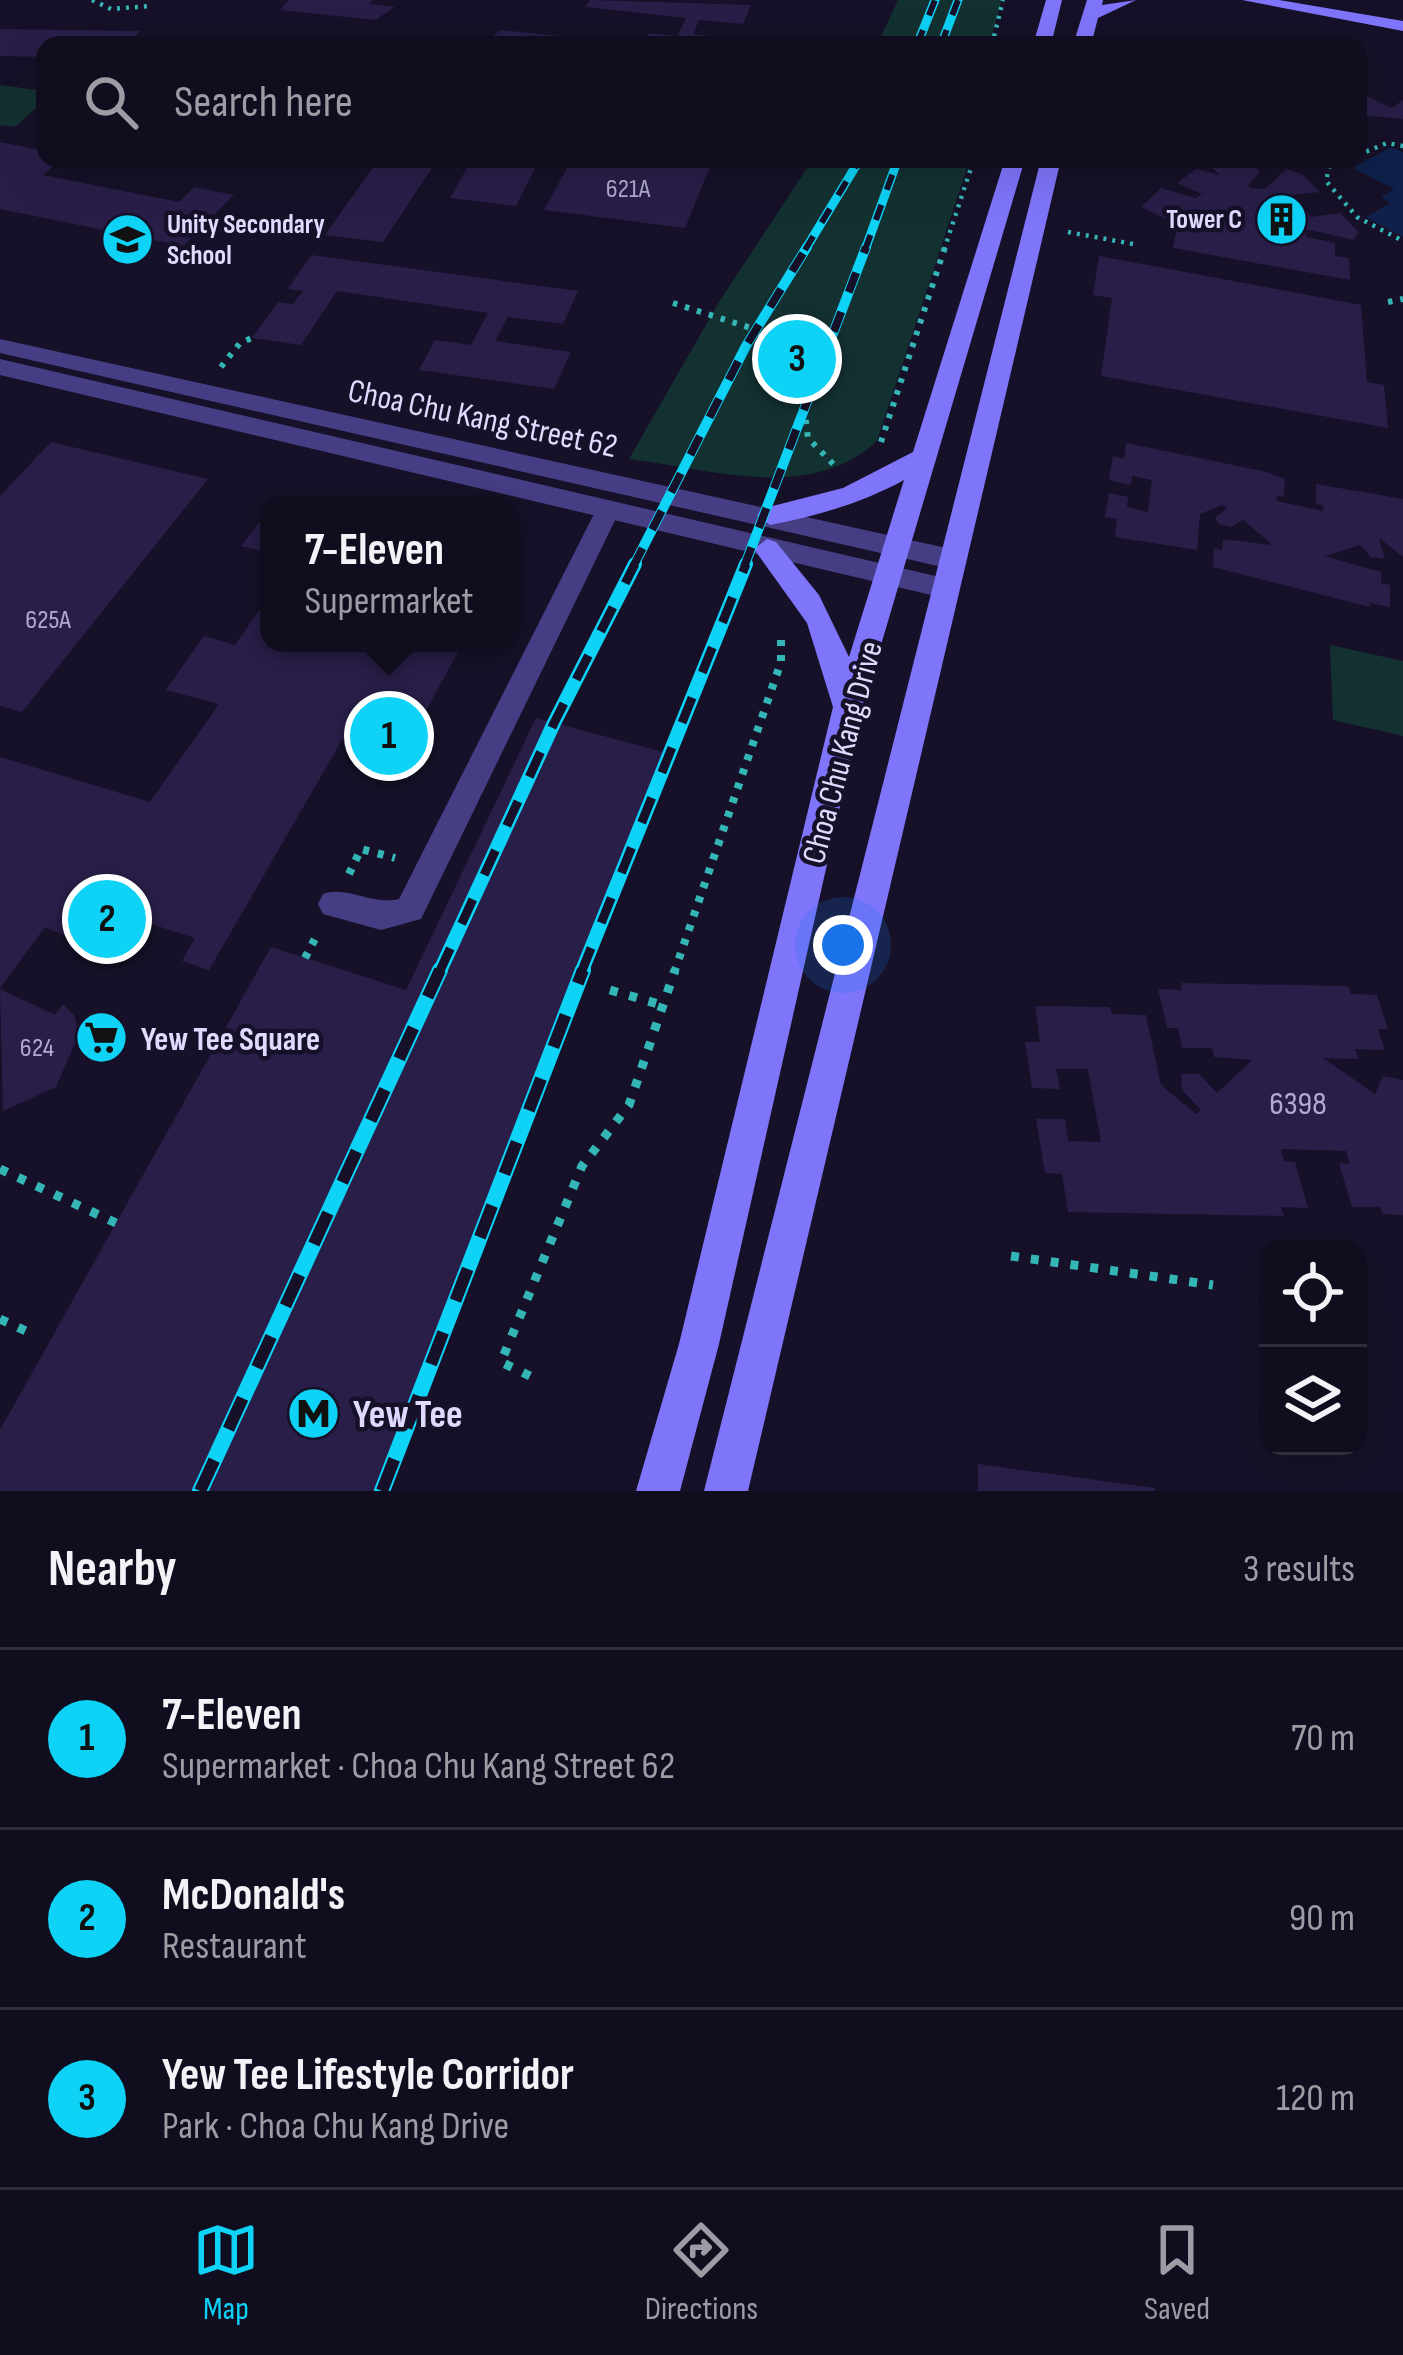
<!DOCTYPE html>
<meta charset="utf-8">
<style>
:root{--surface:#100d1e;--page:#1e1b2b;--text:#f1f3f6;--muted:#9c9ca4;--line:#302d3c;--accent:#0ed2f6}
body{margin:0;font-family:"Sofia Sans Condensed",sans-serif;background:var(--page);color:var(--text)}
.controls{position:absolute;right:36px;bottom:36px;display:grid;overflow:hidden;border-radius:24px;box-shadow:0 12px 48px #0002}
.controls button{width:108px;height:108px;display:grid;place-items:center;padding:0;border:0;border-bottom:3px solid var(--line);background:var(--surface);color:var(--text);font:60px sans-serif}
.you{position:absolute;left:843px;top:945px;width:42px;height:42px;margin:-30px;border:9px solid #fff;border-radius:50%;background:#1a73e8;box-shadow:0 0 0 18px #1a73e833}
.badge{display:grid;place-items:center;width:78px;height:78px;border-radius:50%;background:var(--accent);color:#111;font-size:39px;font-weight:700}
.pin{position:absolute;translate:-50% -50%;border:6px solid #fff;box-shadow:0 3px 12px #0006}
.popup{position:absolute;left:260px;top:496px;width:258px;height:156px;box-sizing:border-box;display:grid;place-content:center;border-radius:24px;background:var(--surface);filter:drop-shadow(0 3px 9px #0005);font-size:39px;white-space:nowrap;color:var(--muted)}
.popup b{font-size:45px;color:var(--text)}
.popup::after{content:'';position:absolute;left:50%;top:100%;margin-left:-24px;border:24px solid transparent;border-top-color:var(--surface)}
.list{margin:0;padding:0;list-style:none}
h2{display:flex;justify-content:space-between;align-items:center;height:156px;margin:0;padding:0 48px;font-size:51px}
h2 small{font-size:39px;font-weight:400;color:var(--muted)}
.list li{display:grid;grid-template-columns:78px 1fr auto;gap:36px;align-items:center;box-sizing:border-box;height:180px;padding:0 48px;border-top:3px solid var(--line)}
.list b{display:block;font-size:45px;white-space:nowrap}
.list p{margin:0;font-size:39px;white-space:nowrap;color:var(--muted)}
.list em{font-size:39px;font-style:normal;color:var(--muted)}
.icon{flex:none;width:66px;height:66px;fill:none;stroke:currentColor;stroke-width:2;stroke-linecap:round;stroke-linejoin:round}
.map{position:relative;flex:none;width:1403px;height:1491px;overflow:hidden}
.search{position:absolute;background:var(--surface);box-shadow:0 12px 48px #0002;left:36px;right:36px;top:36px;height:132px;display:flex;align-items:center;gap:30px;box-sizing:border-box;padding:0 42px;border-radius:24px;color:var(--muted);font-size:45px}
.sheet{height:696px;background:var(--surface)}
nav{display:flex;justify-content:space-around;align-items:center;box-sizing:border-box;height:168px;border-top:3px solid var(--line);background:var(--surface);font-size:33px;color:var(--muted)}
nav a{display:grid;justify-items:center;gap:6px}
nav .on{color:var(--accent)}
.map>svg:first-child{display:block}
.green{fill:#143132}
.water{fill:#0f214a}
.building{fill:#291e48}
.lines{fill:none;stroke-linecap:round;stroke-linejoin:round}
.path-far3{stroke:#35b6b6;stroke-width:4.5;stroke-dasharray:3 6;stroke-linecap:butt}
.path-far2{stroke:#35b6b6;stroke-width:6;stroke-dasharray:4.5 8;stroke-linecap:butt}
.path-far1{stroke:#35b6b6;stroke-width:8;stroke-dasharray:6 9;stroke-linecap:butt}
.path{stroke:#35b6b6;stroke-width:9;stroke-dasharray:8 12;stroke-linecap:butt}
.lane{fill:#453e85;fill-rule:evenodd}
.street{fill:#453e85;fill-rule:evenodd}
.secondary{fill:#7f75fa;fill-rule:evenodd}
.rail-far3-casing{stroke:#0ed2f6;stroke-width:9}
.rail-far2-casing{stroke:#0ed2f6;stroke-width:10}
.rail-far1-casing{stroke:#0ed2f6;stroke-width:14}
.rail-casing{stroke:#0ed2f6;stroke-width:16}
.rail-far3{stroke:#161128;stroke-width:6;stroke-dasharray:16;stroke-linecap:butt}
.rail-far2{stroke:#161128;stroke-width:8;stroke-dasharray:21;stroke-linecap:butt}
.rail-far1{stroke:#161128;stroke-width:9;stroke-dasharray:27;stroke-linecap:butt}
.rail{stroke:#161128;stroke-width:12;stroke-dasharray:34;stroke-linecap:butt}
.labels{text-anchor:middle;stroke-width:9;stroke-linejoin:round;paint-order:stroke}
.number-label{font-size:27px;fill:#b2abd0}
.far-poi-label{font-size:27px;font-weight:bold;fill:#e0dafe;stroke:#161128;text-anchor:end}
.street-label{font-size:33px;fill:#e0dafe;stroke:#161128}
.poi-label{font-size:33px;font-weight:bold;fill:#e0dafe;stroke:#161128;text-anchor:start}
.near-number-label{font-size:33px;fill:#b2abd0}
.near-poi-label{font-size:39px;font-weight:bold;fill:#e0dafe;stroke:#161128;text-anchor:start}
</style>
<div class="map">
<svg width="1403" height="1491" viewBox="0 0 1403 1491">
<rect width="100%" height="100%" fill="#161128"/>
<path class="green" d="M 898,0 L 1000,0 L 1001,3 L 989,45 L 877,45 Z
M 0,85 L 45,91 L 45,100 L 15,127 L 0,125 Z
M 813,159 L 970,159 L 877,441 C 811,503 710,469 629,459 L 719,302 Z
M 1330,645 L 1403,661 L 1403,736 L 1333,720 Z"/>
<path class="water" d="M 1391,147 L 1403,152 L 1403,237 L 1366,217 L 1390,203 L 1381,197 L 1394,189 L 1353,168 Z"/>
<path class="building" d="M 289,0 L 373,0 L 369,4 L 395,7 L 375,20 L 280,10 Z
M 590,0 L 751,5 L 743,24 L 699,20 L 693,34 L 750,40 L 748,45 L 642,45 L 649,33 L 677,36 L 686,18 L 585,7 Z
M 0,29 L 140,31 L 130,45 L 45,45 L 45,57 L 0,56 Z
M 501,30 L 600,40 L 598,45 L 482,44 Z
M 1358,92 L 1392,108 L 1403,100 L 1403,119 L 1358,115 Z
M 45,141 L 45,159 L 62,159 L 43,175 L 179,202 L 194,187 L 234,195 L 183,246 L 0,209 L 0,142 L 35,149 Z
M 379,159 L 438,159 L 383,242 L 325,235 Z
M 472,159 L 540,159 L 516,206 L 450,198 Z
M 572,159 L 713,159 L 685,228 L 544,210 Z
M 1202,159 L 1261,159 L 1252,164 L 1260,171 L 1248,186 L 1253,188 L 1265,189 L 1286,169 L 1302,174 L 1320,192 L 1292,195 L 1311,217 L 1340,213 L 1358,232 L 1354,240 L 1305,229 L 1306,237 L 1335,243 L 1335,256 L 1349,258 L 1350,280 L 1173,248 L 1177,227 L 1219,223 L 1209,213 L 1170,221 L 1141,207 L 1161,188 L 1196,198 L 1202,194 L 1177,183 L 1196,169 L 1220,175 Z
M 311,255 L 578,291 L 563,324 L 508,317 L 495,341 L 571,352 L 554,389 L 419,370 L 435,340 L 471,345 L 488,313 L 337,291 L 301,345 L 252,338 L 278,302 L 293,304 L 303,291 L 288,289 Z
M 1099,256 L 1361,305 L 1367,382 L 1384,385 L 1388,428 L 1101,376 L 1112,298 L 1093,295 Z
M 51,442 L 208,479 L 22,712 L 0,706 L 0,496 Z
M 1126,443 L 1267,472 L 1285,479 L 1284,497 L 1277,495 L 1277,501 L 1323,511 L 1323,505 L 1316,504 L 1316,484 L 1403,499 L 1403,557 L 1379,538 L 1385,559 L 1371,557 L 1360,545 L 1325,556 L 1381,572 L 1381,583 L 1390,585 L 1390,607 L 1370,603 L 1370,607 L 1213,567 L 1214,548 L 1222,550 L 1223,539 L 1273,545 L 1243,520 L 1231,527 L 1219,524 L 1215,518 L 1227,508 L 1222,505 L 1200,514 L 1197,550 L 1115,537 L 1117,519 L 1105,517 L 1109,493 L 1128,497 L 1127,507 L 1148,512 L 1152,480 L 1132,476 L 1131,485 L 1109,480 L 1113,456 L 1124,459 Z
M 269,509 L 269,553 L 241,546 Z
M 269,596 L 269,643 L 463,643 L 401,756 L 342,740 L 209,970 L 182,961 L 195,938 L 138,920 L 111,956 L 45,927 L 0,988 L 0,757 L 150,802 L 219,704 L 166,690 L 204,636 L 235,645 Z
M 536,718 L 671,754 L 386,1491 L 0,1491 L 0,1430 L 271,947 L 406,990 Z
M 1181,983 L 1348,986 L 1351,994 L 1377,995 L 1388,1029 L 1378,1029 L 1385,1050 L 1355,1049 L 1359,1059 L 1323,1058 L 1375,1094 L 1383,1076 L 1403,1080 L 1403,1215 L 1383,1214 L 1380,1207 L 1352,1207 L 1339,1163 L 1350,1164 L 1346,1151 L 1281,1149 L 1284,1161 L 1295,1162 L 1308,1208 L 1281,1207 L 1284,1216 L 1068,1212 L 1062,1174 L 1045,1173 L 1036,1119 L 1065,1119 L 1068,1141 L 1101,1142 L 1088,1069 L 1056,1069 L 1060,1089 L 1032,1088 L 1025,1042 L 1040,1042 L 1035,1006 L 1110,1007 L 1112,1014 L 1146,1015 L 1161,1085 L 1196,1114 L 1201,1110 L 1182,1090 L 1181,1074 L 1199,1074 L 1217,1093 L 1252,1060 L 1214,1057 L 1212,1048 L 1182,1048 L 1178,1028 L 1167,1028 L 1158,989 L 1182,990 Z
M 0,989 L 55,1015 L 63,1004 L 74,1015 L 79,1034 L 56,1087 L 3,1111 Z
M 978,1464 L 1155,1488 L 1155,1491 L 978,1491 Z"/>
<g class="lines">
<path class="path-far3" d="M 92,0 L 111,9 L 150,6
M 992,45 L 1003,0
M 1358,155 L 1387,143 L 1403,146
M 1295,159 L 1329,167
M 1347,159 L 1329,167 L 1326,181 L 1357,217 L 1403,241
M 1068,232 L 1133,244
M 944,250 L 974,159"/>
<path class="path-far2" d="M 1388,302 L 1403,299
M 673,303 L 782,338 L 803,398 L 808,438 L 837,468
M 221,367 L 240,343 L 252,338
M 881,442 L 945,247"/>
<path class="path-far1" d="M 349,874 L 361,849 L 395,858
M 305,958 L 317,935
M 674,973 L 781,662 L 781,631"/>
<path class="path" d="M 610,990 L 662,1005
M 0,1169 L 116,1223
M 1011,1256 L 1213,1285
M 0,1319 L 28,1332
M 530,1376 L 501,1362 L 582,1166 L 629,1105 L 675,970"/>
<path class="lane" d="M 609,500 L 621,508 L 421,919 L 381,930 L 323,914 L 318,904 L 323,894 C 346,885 373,906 399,899 L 597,508 Z"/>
<path class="street" d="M 0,339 L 951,549 L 964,559 L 951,569 L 0,353 Z
M 0,359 L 944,578 L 958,588 L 944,598 L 0,375 Z"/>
<path class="secondary" d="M 1046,0 L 1062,0 L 1051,45 L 1033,45 Z
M 1087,0 L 1103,0 L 1102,5 L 1136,0 L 1098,18 L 1091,45 L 1073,45 Z
M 1242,0 L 1279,0 L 1403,21 L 1403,31 Z
M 1005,159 L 1025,159 L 862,709 L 719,1344 L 680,1491 L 636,1491 L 679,1344 L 833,707 L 807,623 L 754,549 L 767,539 L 776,542 L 819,595 L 849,657 L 904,480 C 862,503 817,516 770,525 L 757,516 L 761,509 L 843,488 L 913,452 Z
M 1041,159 L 1061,159 L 748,1491 L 704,1491 Z"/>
<defs>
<path id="rail-far3" d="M 917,45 L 935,0
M 941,45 L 958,0
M 805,250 L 860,159
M 865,250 L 898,159"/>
<path id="rail-far2" d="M 633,567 L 746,346 L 807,247
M 744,567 L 866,247"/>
<path id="rail-far1" d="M 439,973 L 554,723 L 635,564
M 581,973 L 746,564"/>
<path id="rail" d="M 200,1491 L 440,970
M 382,1491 L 583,970"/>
</defs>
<use href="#rail-far3" class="rail-far3-casing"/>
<use href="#rail-far2" class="rail-far2-casing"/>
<use href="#rail-far1" class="rail-far1-casing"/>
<use href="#rail" class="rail-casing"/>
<use href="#rail-far3" class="rail-far3"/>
<use href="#rail-far2" class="rail-far2"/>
<use href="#rail-far1" class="rail-far1"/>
<use href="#rail" class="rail"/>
</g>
<defs>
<symbol id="building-disc" viewBox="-11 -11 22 22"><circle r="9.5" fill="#0ed2f6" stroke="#161128"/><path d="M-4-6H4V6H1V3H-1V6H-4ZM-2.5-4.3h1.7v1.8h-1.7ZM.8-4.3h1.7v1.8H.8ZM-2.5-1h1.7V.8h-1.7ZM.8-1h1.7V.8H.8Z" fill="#111"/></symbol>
<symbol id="school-disc" viewBox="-11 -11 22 22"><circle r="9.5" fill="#0ed2f6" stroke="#161128"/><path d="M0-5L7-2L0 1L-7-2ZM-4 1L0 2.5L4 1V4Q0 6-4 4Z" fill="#111"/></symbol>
<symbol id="supermarket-disc" viewBox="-11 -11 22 22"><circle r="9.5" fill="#0ed2f6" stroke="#161128"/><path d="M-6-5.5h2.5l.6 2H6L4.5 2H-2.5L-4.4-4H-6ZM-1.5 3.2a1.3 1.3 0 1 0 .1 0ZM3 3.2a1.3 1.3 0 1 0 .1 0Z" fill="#111"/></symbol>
<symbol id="metro-disc" viewBox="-11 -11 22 22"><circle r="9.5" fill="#0ed2f6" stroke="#161128"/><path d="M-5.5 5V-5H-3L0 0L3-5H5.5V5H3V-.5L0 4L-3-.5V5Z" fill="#111"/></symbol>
</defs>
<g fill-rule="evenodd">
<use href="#building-disc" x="1252" y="190" width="59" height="59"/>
<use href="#school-disc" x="98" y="210" width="59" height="59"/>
<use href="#supermarket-disc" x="72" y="1008" width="59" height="59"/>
<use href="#metro-disc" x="284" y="1384" width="59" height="59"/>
</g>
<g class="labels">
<g class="number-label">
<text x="628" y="197">621A</text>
<text x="48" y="628">625A</text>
<text x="37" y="1056">624</text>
</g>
<g class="far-poi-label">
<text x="1242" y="228">Tower C</text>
<text x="167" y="233" text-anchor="start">Unity Secondary<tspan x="167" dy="31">School</tspan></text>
</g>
<g class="street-label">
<text transform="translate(483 417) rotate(12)" y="12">Choa Chu Kang Street 62</text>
<text transform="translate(841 752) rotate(-75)" y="12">Choa Chu Kang Drive</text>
</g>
<g class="poi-label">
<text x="141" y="1050">Yew Tee Square</text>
</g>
<g class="near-number-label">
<text x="1298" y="1114">6398</text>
</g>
<g class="near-poi-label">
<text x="353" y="1427">Yew Tee</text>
</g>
</g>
</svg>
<div class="controls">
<button><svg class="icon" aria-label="locate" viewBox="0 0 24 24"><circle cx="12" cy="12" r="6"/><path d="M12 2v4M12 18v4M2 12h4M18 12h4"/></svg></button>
<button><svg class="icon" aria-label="layers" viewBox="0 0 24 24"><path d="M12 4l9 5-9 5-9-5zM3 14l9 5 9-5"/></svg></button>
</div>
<div class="you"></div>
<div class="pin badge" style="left:389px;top:736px">1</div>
<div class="popup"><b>7-Eleven</b>Supermarket</div>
<div class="pin badge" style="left:107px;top:919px">2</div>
<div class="pin badge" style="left:797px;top:359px">3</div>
<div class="search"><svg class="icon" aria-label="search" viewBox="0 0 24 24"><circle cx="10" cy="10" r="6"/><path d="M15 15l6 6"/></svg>Search here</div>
</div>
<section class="sheet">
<h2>Nearby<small>3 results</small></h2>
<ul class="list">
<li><span class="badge">1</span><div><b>7-Eleven</b><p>Supermarket · Choa Chu Kang Street 62</p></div><em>70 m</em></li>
<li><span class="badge">2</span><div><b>McDonald's</b><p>Restaurant</p></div><em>90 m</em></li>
<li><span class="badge">3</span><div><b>Yew Tee Lifestyle Corridor</b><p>Park · Choa Chu Kang Drive</p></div><em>120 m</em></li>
</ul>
</section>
<nav>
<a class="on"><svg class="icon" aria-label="map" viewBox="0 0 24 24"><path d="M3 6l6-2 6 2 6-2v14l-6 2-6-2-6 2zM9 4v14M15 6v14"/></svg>Map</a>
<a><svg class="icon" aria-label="directions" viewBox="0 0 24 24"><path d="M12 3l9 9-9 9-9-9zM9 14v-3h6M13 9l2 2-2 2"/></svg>Directions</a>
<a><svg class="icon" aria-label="saved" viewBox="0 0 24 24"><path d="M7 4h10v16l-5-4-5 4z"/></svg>Saved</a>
</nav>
